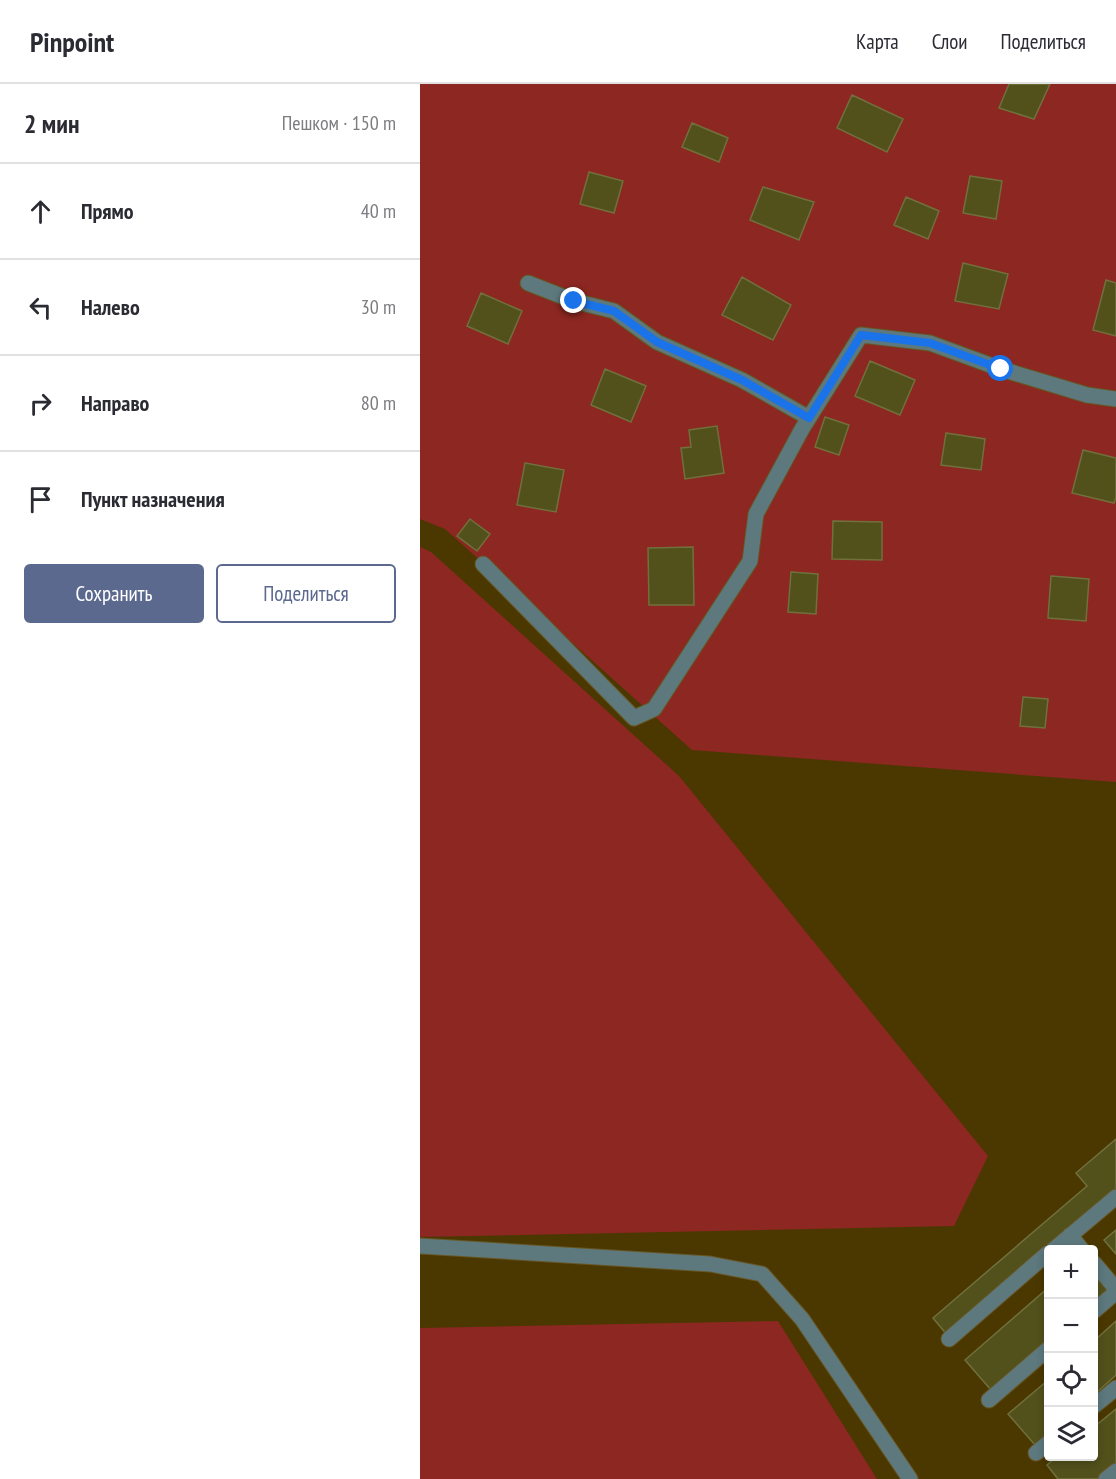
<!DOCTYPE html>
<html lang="ru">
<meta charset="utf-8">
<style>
:root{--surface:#fff;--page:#f2f2f3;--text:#2b2b33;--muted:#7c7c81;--line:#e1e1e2;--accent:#5c698e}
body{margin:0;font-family:"PT Sans Narrow",sans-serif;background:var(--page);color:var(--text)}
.controls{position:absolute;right:18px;bottom:18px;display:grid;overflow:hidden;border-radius:6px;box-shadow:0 3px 9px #0003}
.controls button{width:54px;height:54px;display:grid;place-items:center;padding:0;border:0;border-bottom:2px solid var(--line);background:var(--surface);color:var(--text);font:30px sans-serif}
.stop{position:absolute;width:18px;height:18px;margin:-14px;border:4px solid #1a73e8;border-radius:50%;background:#fff}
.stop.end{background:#1a73e8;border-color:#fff;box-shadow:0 2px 6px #0008}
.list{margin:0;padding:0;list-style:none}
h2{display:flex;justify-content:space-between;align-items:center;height:78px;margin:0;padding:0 24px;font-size:26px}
h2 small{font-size:20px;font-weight:400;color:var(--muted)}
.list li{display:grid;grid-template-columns:39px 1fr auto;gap:18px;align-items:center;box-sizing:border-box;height:96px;padding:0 24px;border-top:2px solid var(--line)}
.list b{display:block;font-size:22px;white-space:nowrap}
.list em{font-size:20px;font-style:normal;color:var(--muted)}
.actions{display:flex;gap:12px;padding:18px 24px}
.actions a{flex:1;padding:14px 0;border:2px solid var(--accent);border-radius:6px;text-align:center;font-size:21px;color:var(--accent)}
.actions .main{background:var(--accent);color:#fff}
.icon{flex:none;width:33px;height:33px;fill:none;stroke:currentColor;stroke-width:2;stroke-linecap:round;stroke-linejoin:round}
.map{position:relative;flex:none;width:696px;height:1395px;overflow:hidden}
header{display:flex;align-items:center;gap:36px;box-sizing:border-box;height:84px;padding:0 30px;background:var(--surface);border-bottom:2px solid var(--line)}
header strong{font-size:28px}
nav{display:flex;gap:33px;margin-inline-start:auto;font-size:21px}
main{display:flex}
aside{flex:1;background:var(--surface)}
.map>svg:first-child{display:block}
.green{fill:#8c2721}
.building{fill:#52511c;stroke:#71703c;stroke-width:1.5}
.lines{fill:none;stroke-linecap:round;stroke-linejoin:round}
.minor-casing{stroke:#675522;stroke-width:17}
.minor{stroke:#5d797d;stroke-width:15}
.route{stroke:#1a73e8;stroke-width:8}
</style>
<header>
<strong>Pinpoint</strong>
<nav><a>Карта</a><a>Слои</a><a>Поделиться</a></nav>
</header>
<main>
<aside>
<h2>2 мин<small>Пешком · 150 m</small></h2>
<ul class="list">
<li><svg class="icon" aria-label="ahead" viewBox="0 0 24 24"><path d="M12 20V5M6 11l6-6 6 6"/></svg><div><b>Прямо</b></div><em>40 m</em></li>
<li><svg class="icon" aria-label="left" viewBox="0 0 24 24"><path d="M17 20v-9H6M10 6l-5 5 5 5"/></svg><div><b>Налево</b></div><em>30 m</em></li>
<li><svg class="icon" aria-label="right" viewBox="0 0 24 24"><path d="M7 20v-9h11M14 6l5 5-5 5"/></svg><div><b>Направо</b></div><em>80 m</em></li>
<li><svg class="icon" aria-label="arrive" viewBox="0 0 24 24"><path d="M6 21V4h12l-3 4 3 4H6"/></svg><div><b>Пункт назначения</b></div></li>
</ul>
<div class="actions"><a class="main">Сохранить</a><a>Поделиться</a></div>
</aside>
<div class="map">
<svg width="696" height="1395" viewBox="0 0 696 1395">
<rect width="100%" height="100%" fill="#4b3800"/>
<path class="green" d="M 0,0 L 696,0 L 696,698 L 272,666 L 25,445 L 0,435 Z
M 0,463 L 11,468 L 259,692 L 568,1072 L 534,1142 L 0,1153 Z
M 358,1237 L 457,1395 L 0,1395 L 0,1244 Z"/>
<path class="building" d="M 589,0 L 630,0 L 614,35 L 579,24 Z
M 432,11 L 483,35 L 467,68 L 417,44 Z
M 272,39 L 308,54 L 299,78 L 262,63 Z
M 169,88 L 203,97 L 194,129 L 160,120 Z
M 550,92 L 582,97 L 576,135 L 543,129 Z
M 343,103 L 394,118 L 379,156 L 330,136 Z
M 486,113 L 519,127 L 508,155 L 474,141 Z
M 543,179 L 588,190 L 579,225 L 535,217 Z
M 322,193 L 371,221 L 353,256 L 302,231 Z
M 686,196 L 696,199 L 696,252 L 673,246 Z
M 61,209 L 102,227 L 88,260 L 47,242 Z
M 450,277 L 495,296 L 480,331 L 435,312 Z
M 185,285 L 226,302 L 211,338 L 171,321 Z
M 405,333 L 429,341 L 419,371 L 395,363 Z
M 297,342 L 304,389 L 265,395 L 261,364 L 271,363 L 269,346 Z
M 526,349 L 565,355 L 561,386 L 521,381 Z
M 663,366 L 696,374 L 696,413 L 694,419 L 652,409 Z
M 105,379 L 144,386 L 136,428 L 97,421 Z
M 50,435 L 70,450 L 57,467 L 37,452 Z
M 413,437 L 462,438 L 462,476 L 412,475 Z
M 273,463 L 274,521 L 229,521 L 228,464 Z
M 371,488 L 398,490 L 396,530 L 368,528 Z
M 631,492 L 669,495 L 666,537 L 628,534 Z
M 603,613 L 628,615 L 625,644 L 600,642 Z
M 696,1055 L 696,1108 L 528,1252 L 513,1234 L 667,1102 L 656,1089 Z
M 696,1146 L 696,1170 L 684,1156 Z
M 674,1182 L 691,1202 L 674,1218 Z
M 628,1204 L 628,1257 L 571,1306 L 545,1276 Z
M 696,1237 L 696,1291 L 674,1311 L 674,1257 Z
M 628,1296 L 628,1350 L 615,1361 L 588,1330 Z
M 696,1325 L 696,1379 L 677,1395 L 638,1395 L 627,1381 L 637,1372 L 674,1372 L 674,1343 Z"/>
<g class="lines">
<defs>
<path id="minor" d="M 108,199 L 154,217 L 194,227 L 237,258 L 322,296 L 389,334
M 63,480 L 214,634 L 234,625 L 330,477 L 336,430 L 382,345 L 441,251 L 510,259 L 581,285 L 667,311 L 696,315
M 650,1151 L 662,1166
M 0,1162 L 290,1180 L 342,1190 L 382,1235 L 490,1395
M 633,1166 L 696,1113
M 674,1179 L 696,1205
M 674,1227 L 696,1208
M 529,1255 L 628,1169
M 569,1316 L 628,1265
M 674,1322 L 696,1304
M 616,1369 L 628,1359
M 686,1395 L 696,1387"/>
</defs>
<use href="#minor" class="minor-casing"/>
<use href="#minor" class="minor"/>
</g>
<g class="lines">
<path class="route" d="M 154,217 L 194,227 L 237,258 L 322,296 L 389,334 L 441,251 L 510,259 L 581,285"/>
</g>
</svg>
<div class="controls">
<button>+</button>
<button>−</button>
<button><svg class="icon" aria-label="locate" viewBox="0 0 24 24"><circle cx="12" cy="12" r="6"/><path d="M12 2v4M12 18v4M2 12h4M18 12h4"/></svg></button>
<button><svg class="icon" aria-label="layers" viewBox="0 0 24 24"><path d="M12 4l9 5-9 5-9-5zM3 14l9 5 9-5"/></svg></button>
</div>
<div class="stop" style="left:581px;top:285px"></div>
<div class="stop end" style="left:154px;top:217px"></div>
</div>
</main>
